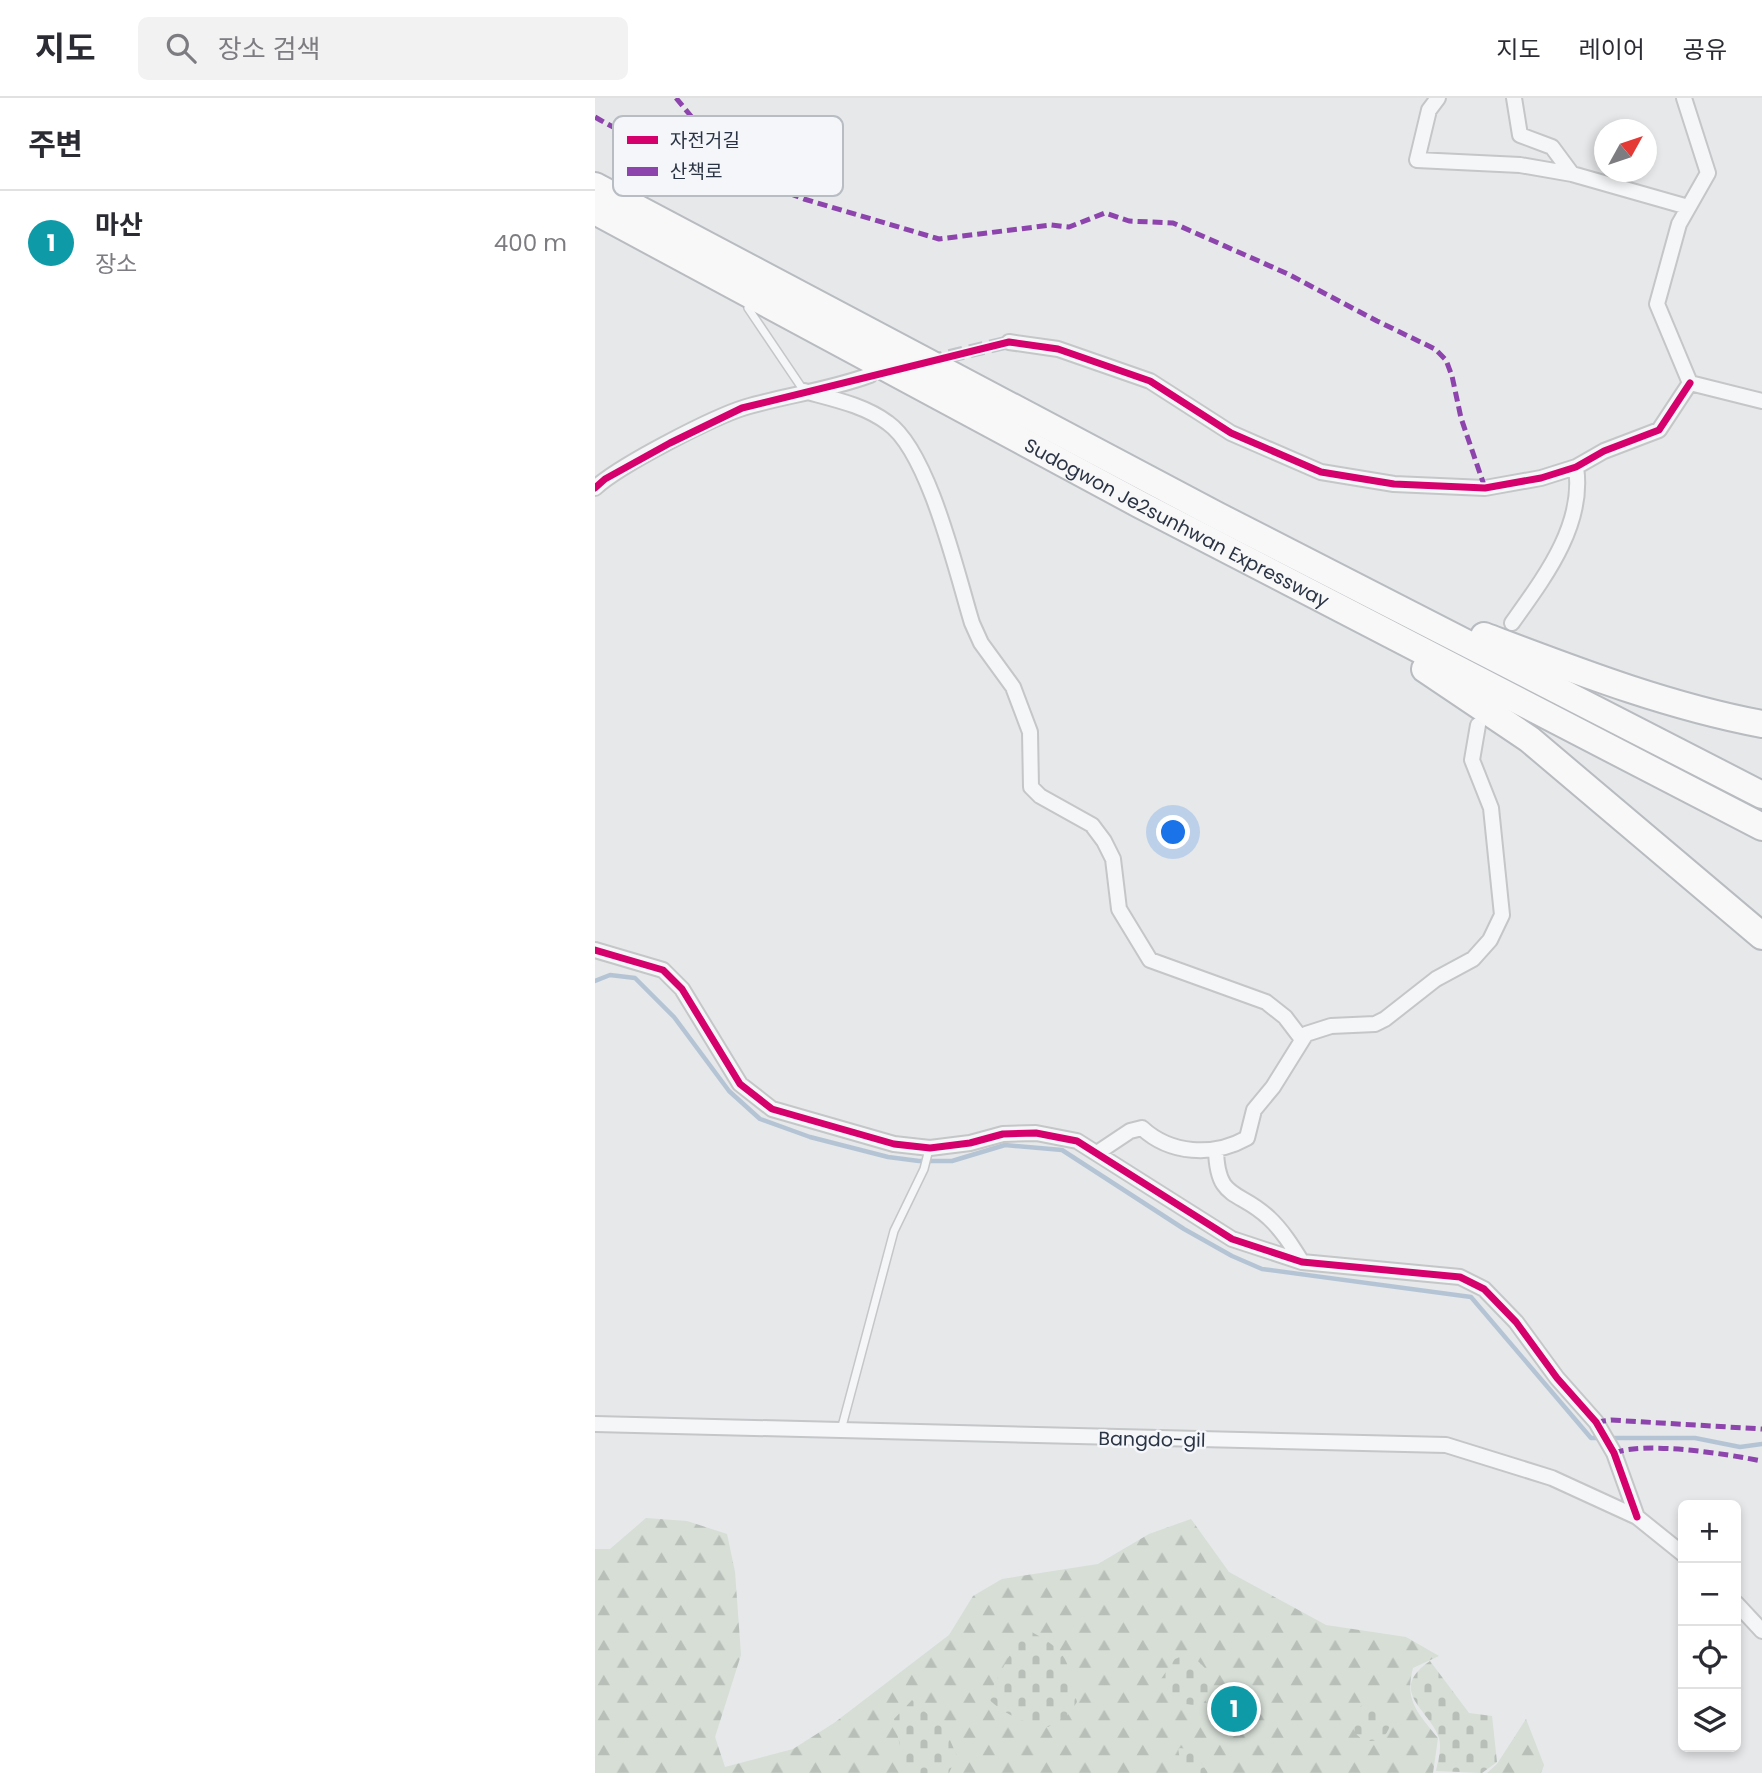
<!DOCTYPE html>
<html lang="ko">
<meta charset="utf-8">
<style>
:root{--surface:#fff;--page:#f2f2f3;--text:#2b2b33;--muted:#7c7c81;--line:#e1e1e2;--accent:#111827}
body{margin:0;font-family:Poppins,"Noto Sans KR",sans-serif;background:var(--page);color:var(--text)}
.controls{position:absolute;right:21px;bottom:21px;display:grid;overflow:hidden;border-radius:10px;box-shadow:0 4px 10px #0003}
.controls button{width:63px;height:63px;display:grid;place-items:center;padding:0;border:0;border-bottom:2px solid var(--line);background:var(--surface);color:var(--text);font:35px sans-serif}
.compass{position:absolute;left:999px;top:21px;width:63px;height:63px;border-radius:50%;background:var(--surface);box-shadow:0 4px 10px #0003;rotate:50deg}
.you{position:absolute;left:579px;top:735px;width:24px;height:24px;margin:-18px;border:5px solid #fff;border-radius:50%;background:#1a73e8;box-shadow:0 0 0 10px #1a73e833}
.badge{display:grid;place-items:center;width:46px;height:46px;border-radius:50%;background:var(--accent);color:#fff;font-size:23px;font-weight:700}
.pin{position:absolute;translate:-50% -50%;border:4px solid #fff;box-shadow:0 2px 7px #0006}
.list{margin:0;padding:0;list-style:none}
h2{display:flex;justify-content:space-between;align-items:center;height:91px;margin:0;padding:0 28px;font-size:30px}
h2 small{font-size:23px;font-weight:400;color:var(--muted)}
.list li{display:grid;grid-template-columns:46px 1fr auto;gap:21px;align-items:center;box-sizing:border-box;height:105px;padding:0 28px;border-top:2px solid var(--line)}
.list b{display:block;font-size:26px;white-space:nowrap}
.list p{margin:0;font-size:23px;white-space:nowrap;color:var(--muted)}
.list em{font-size:23px;font-style:normal;color:var(--muted)}
.icon{flex:none;width:38px;height:38px;fill:none;stroke:currentColor;stroke-width:2;stroke-linecap:round;stroke-linejoin:round}
.map{position:relative;flex:none;width:1167px;height:1675px;overflow:hidden}
header{display:flex;align-items:center;gap:42px;box-sizing:border-box;height:98px;padding:0 35px;background:var(--surface);border-bottom:2px solid var(--line)}
header strong{font-size:33px}
nav{display:flex;gap:38px;margin-inline-start:auto;font-size:24px}
.search{width:490px;height:63px;background:var(--page);display:flex;align-items:center;gap:18px;box-sizing:border-box;padding:0 24px;border-radius:10px;color:var(--muted);font-size:26px}
main{display:flex}
aside{flex:1;background:var(--surface)}
.map>svg:first-child{display:block}
.forest{fill:url(#forest-firs)}
.cemetery{fill:url(#cemetery-stones)}
.lines{fill:none;stroke-linecap:round;stroke-linejoin:round}
.stream{stroke:#b4c4d5;stroke-width:4.5}
.minor-tunnel{stroke:#c1c4c9;stroke-width:14;stroke-dasharray:14 7;stroke-linecap:butt}
.service-casing{stroke:#c4c6c8;stroke-width:10}
.minor-casing{stroke:#c4c6c8;stroke-width:18}
.motorway-casing{stroke:#b8bbbf;stroke-width:30}
.service{stroke:#f5f6f7;stroke-width:7}
.minor{stroke:#f5f6f7;stroke-width:14}
.motorway{stroke:#f8f8f8;stroke-width:26}
.quiet{stroke:#8e44ad;stroke-width:5;stroke-dasharray:10 5;stroke-linecap:butt}
.cycleway-casing{stroke:#f4f6f9;stroke-width:11}
.cycleway{stroke:#d6006c;stroke-width:7}
.labels{text-anchor:middle;stroke-width:5;stroke-linejoin:round;paint-order:stroke}
.street-label{font-size:19px;fill:#2b3445;stroke:#f4f6f9}
.key{fill:#f4f6f9;stroke:#b8bcc3;stroke-width:2}
.key-label{font-size:19px;fill:#2b3445}
</style>
<header>
<strong>지도</strong>
<div class="search"><svg class="icon" aria-label="search" viewBox="0 0 24 24"><circle cx="10" cy="10" r="6"/><path d="M15 15l6 6"/></svg>장소 검색</div>
<nav><a>지도</a><a>레이어</a><a>공유</a></nav>
</header>
<main>
<aside>
<h2>주변<small></small></h2>
<ul class="list">
<li><span class="badge" style="background:#0f9aa8">1</span><div><b>마산</b><p>장소</p></div><em>400 m</em></li>
</ul>
</aside>
<div class="map">
<svg width="1167" height="1675" viewBox="0 0 1167 1675">
<defs>
<pattern id="forest-firs" width="22" height="20" patternUnits="userSpaceOnUse" patternTransform="scale(1.75)"><rect width="22" height="20" fill="#d6ded6"/><path d="M5 1l3.5 6h-7zM16 11l3.5 6h-7z" fill="#b8bfb9"/></pattern>
<pattern id="cemetery-stones" width="16" height="16" patternUnits="userSpaceOnUse" patternTransform="scale(1.75)"><rect width="16" height="16" fill="#d6ded6"/><path d="M2 7V4a2 2 0 0 1 4 0v3zM10 15v-3a2 2 0 0 1 4 0v3z" fill="#b8bfb9"/></pattern>
</defs>
<rect width="100%" height="100%" fill="#e6e8ea"/>
<path class="forest" d="M 51,1420 L 92,1423 L 132,1436 L 140,1474 L 146,1557 L 120,1639 L 130,1669 L 198,1651 L 239,1625 L 354,1537 L 378,1498 L 407,1481 L 503,1466 L 554,1436 L 596,1421 L 634,1474 L 731,1527 L 811,1539 L 844,1558 L 818,1570 C 809,1603 823,1615 843,1640 L 838,1675 L 0,1675 L 0,1451 L 15,1451 Z
M 931,1621 L 949,1667 L 946,1675 L 892,1675 L 902,1666 Z"/>
<path class="cemetery" d="M 433,1532 C 474,1554 472,1560 482,1604 L 473,1617 L 453,1629 C 428,1625 411,1617 392,1600 L 420,1547 Z
M 592,1556 C 614,1568 623,1584 608,1606 C 589,1609 570,1603 566,1581 L 580,1561 Z
M 835,1563 L 874,1615 L 897,1618 L 902,1664 L 887,1675 L 841,1673 C 843,1662 847,1651 844,1640 C 835,1612 791,1593 835,1563 Z
M 317,1602 L 351,1633 L 362,1658 L 354,1675 L 311,1675 L 299,1621 Z
M757 1624a19 19 0 1 1 38 0a19 19 0 1 1-38 0Z
M 583,1650 L 597,1651 L 613,1675 L 587,1675 Z"/>
<g class="lines">
<path class="stream" d="M 0,883 L 15,877 L 40,880 L 79,919 L 134,993 L 165,1021 L 215,1039 L 293,1059 L 324,1063 L 357,1063 L 410,1047 L 467,1052 L 589,1131 L 637,1158 L 667,1171 L 876,1199 L 996,1340 L 1005,1340
M 1014,1340 L 1100,1340 L 1145,1349 L 1167,1346"/>
<path class="minor-tunnel" d="M 334,263 L 414,244"/>
<defs>
<path id="service" d="M 153,210 L 209,293
M 246,1332 L 299,1133 L 329,1071 L 334,1051"/>
<path id="minor" d="M 843,0 L 834,12 L 822,62 L 925,67 L 977,76
M 919,0 L 925,37 L 957,49 L 977,76 L 1093,109
M 1089,0 L 1113,75 L 1084,126 L 1062,206 L 1095,285
M 414,244 L 463,251 L 555,283 L 636,335 L 726,374 L 799,386 L 890,390 L 946,380 L 981,369 L 1009,353 L 1064,332 L 1095,285
M 1095,285 L 1167,303
M 209,293 C 238,301 269,307 293,325 C 334,354 362,476 377,525 L 386,545 L 418,589 L 435,634 L 436,689 L 445,698 L 497,727 L 509,743 L 518,761 L 524,811 L 555,862 L 671,904 L 690,919 L 706,940
M 0,390 C 25,367 118,319 151,309 C 192,297 235,292 275,277
M 917,525 C 949,480 990,427 981,369
M 0,852 L 68,872 L 87,891 L 145,986 L 177,1011 L 299,1046 L 335,1050 L 375,1045 L 408,1036 L 441,1035 L 482,1043 L 637,1141 L 707,1164 L 865,1179 L 889,1191 L 921,1224 L 962,1280 L 1001,1324 L 1019,1355 L 1042,1419
M 621,1051 C 622,1104 644,1091 674,1120 C 687,1132 697,1148 707,1164
M 502,1055 L 535,1033 L 547,1030 C 575,1056 618,1059 652,1040 L 659,1012 L 678,989 L 711,936 L 736,928 L 780,926 L 790,921 L 841,881 L 878,861 L 895,842 L 907,817 L 896,710 L 877,662 L 883,627
M 0,1326 L 851,1347 L 957,1380 L 1042,1419 L 1088,1456
M 1141,1505 L 1167,1533"/>
<g id="motorway">
<path d="M 0,88 L 621,417 L 1167,697"/>
<path id="s1" d="M 0,113 L 544,406 L 1167,729"/>
<path d="M 889,538 C 979,572 1071,608 1167,626"/>
<path d="M 830,571 L 934,641 L 1167,838"/>
</g>
</defs>
<use href="#service" class="service-casing"/>
<use href="#minor" class="minor-casing"/>
<use href="#motorway" class="motorway-casing"/>
<use href="#service" class="service"/>
<use href="#minor" class="minor"/>
<use href="#motorway" class="motorway"/>
<path class="quiet" d="M 81,0 L 120,47 L 134,59 L 191,94 L 209,101 L 344,141 L 456,127 L 474,129 L 510,115 L 534,123 L 578,125 L 693,176 L 782,223 L 840,251 L 851,262 L 857,278 L 866,320 L 890,390
M 0,19 C 35,40 79,57 120,47
M 1001,1324 L 1016,1322 L 1167,1331
M 1019,1355 C 1052,1343 1131,1356 1167,1363"/>
<defs>
<path id="cycleway" d="M 0,390 L 10,381 L 75,345 L 147,310 L 414,244 L 463,251 L 555,283 L 636,335 L 726,374 L 799,386 L 890,390 L 946,380 L 981,369 L 1009,353 L 1064,332 L 1095,285
M 0,852 L 68,872 L 87,891 L 145,986 L 177,1011 L 299,1046 L 335,1050 L 375,1045 L 408,1036 L 441,1035 L 482,1043 L 637,1141 L 707,1164 L 865,1179 L 889,1191 L 921,1224 L 962,1280 L 1001,1324 L 1019,1355 L 1042,1419"/>
</defs>
<use href="#cycleway" class="cycleway-casing"/>
<use href="#cycleway" class="cycleway"/>
</g>
<g class="labels">
<g class="street-label">
<text dy="7" stroke="none"><textPath href="#s1" startOffset="660">Sudogwon Je2sunhwan Expressway</textPath></text>
<text transform="translate(557 1341) rotate(1)" y="7">Bangdo-gil</text>
</g>
</g>
<rect x="18" y="18" width="230" height="80" rx="10" class="key"/>
<rect x="32" y="38" width="31" height="8" fill="#d6006c"/>
<rect x="32" y="69" width="31" height="9" fill="#8e44ad"/>
<g class="key-label">
<text x="75" y="49">자전거길</text>
<text x="75" y="80">산책로</text>
</g>
</svg>
<div class="controls">
<button>+</button>
<button>−</button>
<button><svg class="icon" aria-label="locate" viewBox="0 0 24 24"><circle cx="12" cy="12" r="6"/><path d="M12 2v4M12 18v4M2 12h4M18 12h4"/></svg></button>
<button><svg class="icon" aria-label="layers" viewBox="0 0 24 24"><path d="M12 4l9 5-9 5-9-5zM3 14l9 5 9-5"/></svg></button>
</div>
<svg class="compass" viewBox="-18 -18 36 36"><path d="M0-13l5 13h-10z" fill="#e53935"/><path d="M0 13l5-13h-10z" fill="#7c7c81"/></svg>
<div class="you"></div>
<div class="pin badge" style="left:639px;top:1611px;background:#0f9aa8">1</div>
</div>
</main>
